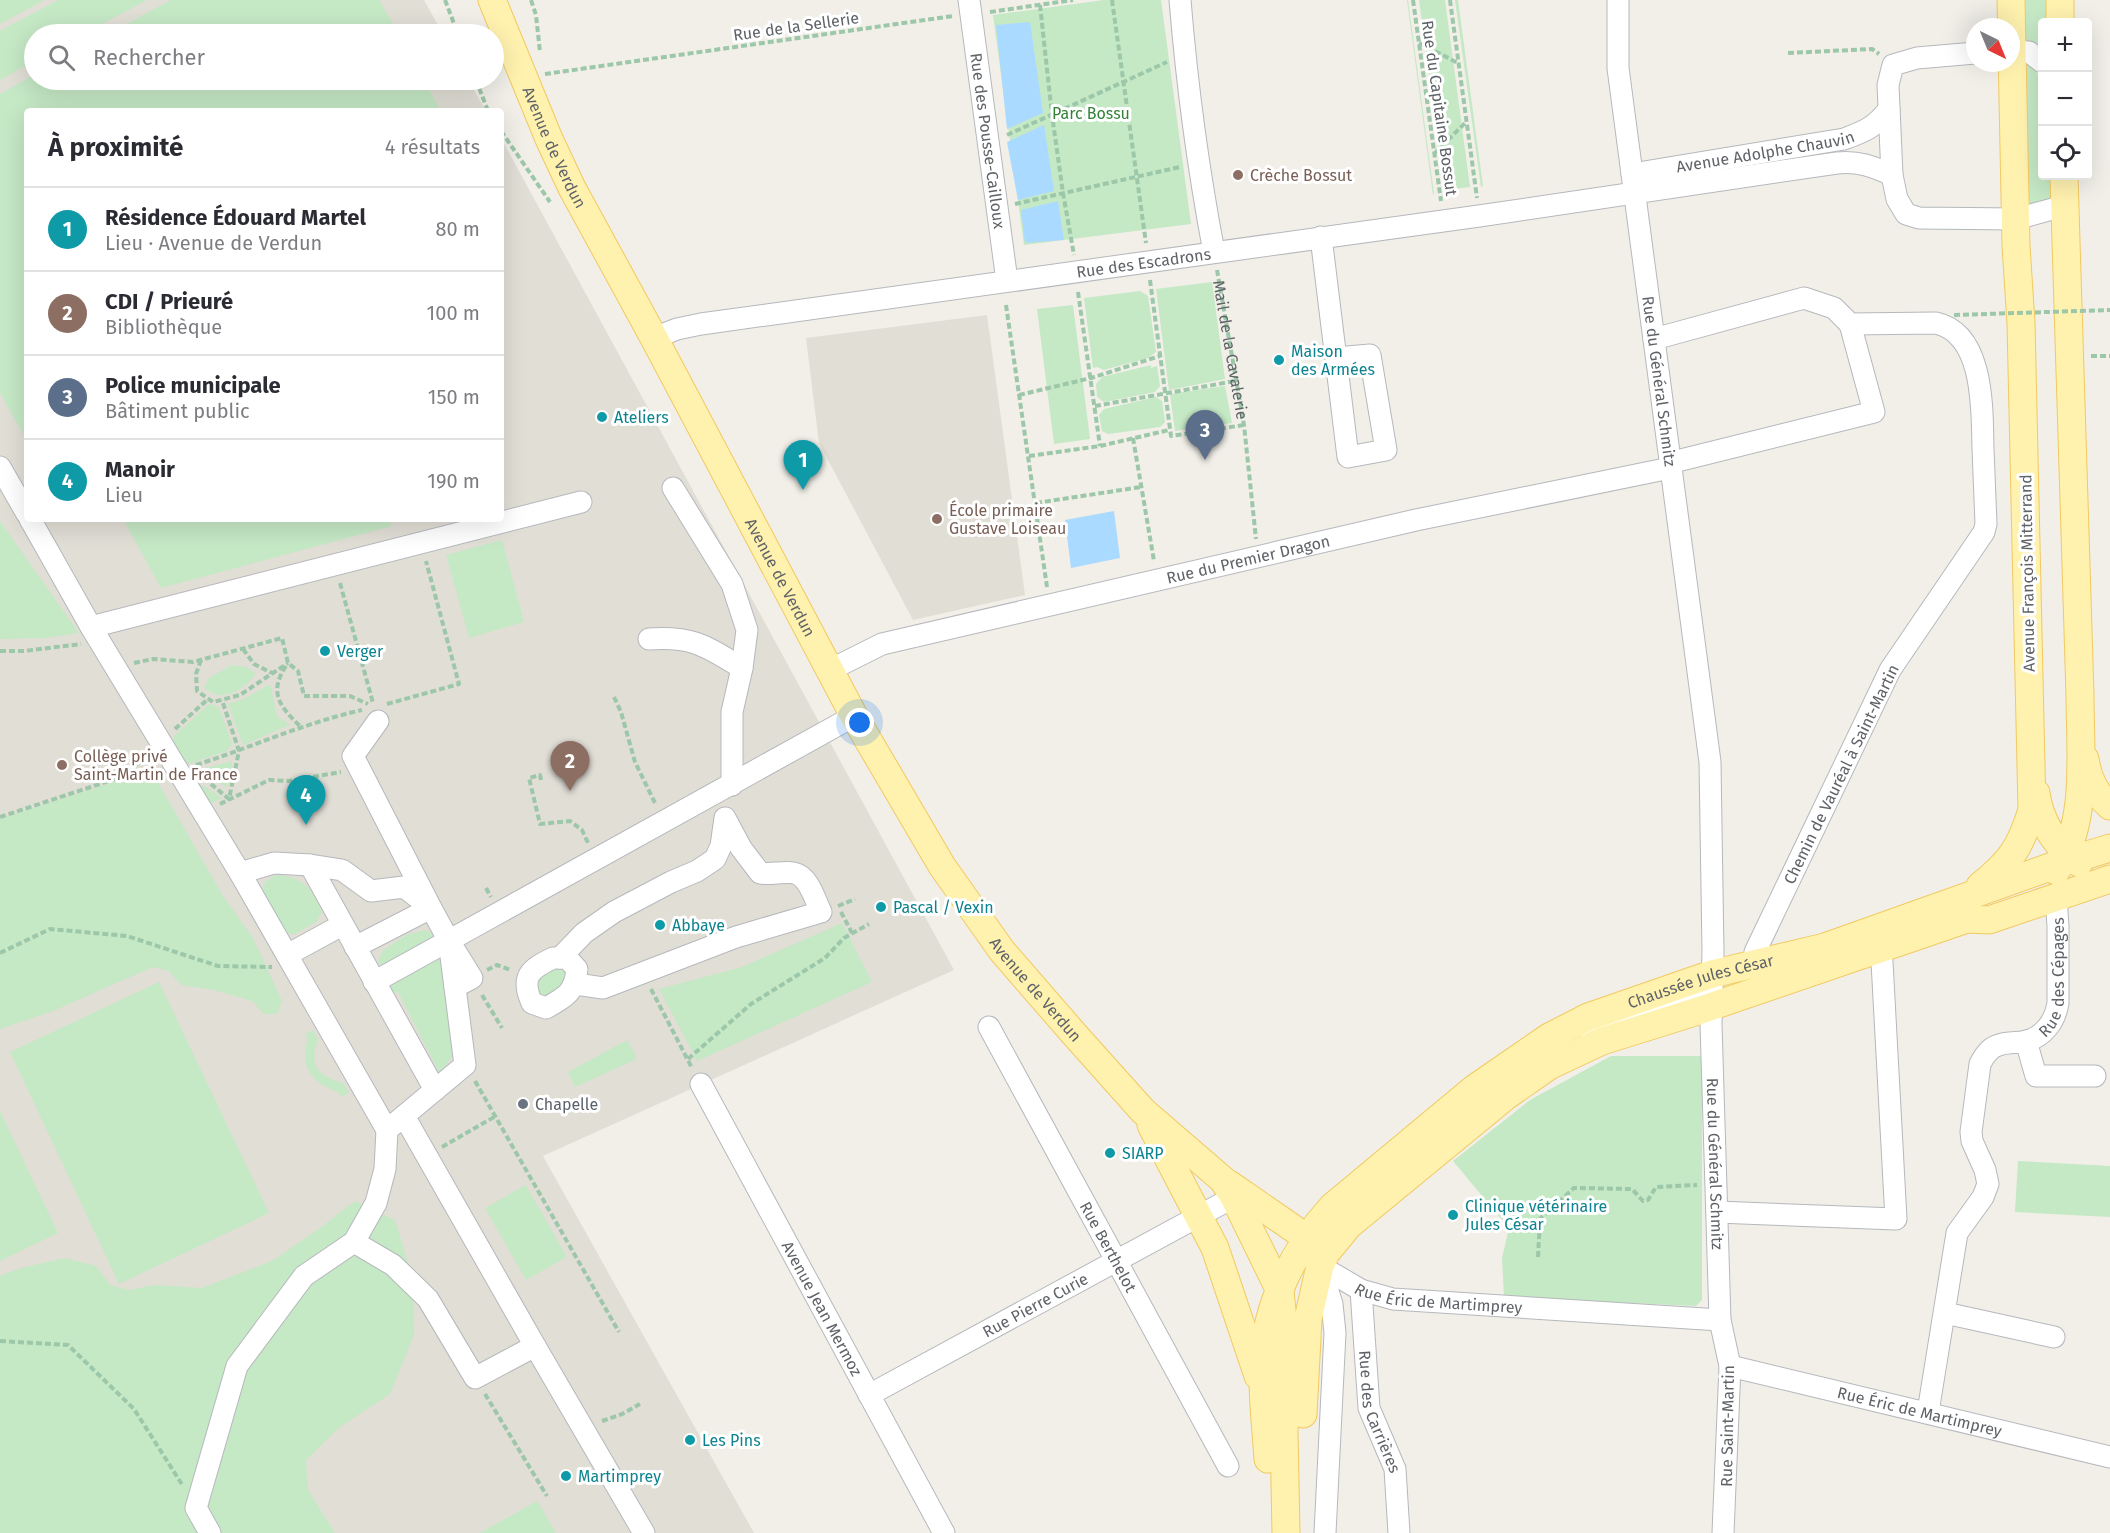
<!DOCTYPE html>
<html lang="fr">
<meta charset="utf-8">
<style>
:root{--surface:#fff;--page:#f7f7f7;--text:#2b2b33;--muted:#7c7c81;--line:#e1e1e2;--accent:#1a73e8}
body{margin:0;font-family:"Fira Sans",sans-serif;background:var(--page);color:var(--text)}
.controls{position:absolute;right:18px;top:18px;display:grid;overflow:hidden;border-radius:6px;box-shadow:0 6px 24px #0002}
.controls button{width:54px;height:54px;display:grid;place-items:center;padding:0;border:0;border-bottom:2px solid var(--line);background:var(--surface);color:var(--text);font:30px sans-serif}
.compass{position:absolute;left:1966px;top:18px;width:54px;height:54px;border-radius:50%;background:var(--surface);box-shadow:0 6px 24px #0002;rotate:137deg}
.you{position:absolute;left:860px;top:723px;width:21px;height:21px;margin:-15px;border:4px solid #fff;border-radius:50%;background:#1a73e8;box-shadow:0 0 0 9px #1a73e833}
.badge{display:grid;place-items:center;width:39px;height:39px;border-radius:50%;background:var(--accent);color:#fff;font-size:20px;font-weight:700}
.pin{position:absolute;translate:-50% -50px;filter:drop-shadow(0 2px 3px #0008)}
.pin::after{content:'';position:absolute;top:32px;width:21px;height:18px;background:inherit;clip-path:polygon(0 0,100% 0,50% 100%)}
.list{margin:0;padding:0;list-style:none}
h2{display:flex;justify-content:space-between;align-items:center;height:78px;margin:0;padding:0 24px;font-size:26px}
h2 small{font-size:20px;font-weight:400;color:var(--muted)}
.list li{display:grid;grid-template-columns:39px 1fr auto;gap:18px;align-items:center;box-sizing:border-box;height:84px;padding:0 24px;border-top:2px solid var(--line)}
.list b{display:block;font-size:22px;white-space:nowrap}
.list p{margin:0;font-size:20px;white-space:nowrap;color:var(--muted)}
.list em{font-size:20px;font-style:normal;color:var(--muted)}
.icon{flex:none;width:33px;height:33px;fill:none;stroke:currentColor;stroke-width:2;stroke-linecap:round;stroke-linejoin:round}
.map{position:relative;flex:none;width:2110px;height:1533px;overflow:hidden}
.search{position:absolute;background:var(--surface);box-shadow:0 6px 24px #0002;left:24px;top:24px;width:480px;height:66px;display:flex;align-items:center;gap:15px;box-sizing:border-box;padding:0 21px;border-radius:33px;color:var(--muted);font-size:22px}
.panel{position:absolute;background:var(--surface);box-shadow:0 6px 24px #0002;left:24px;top:108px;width:480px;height:414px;border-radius:6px}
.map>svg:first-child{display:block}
.education{fill:#e1ded6}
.green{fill:#c5e8c5}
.water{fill:#aadaff}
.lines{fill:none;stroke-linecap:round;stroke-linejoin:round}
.minor-casing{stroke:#b5b8bc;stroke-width:23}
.major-casing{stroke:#f2c960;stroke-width:29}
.path{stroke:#9cc7a9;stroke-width:4;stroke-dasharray:6 3;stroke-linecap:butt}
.minor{stroke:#fff;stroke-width:21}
.major{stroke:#fff2af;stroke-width:27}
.path-bridge{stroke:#9cc7a9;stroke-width:4;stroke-dasharray:6 3;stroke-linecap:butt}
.education-dot{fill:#8d6e63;stroke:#fff;stroke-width:2}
.culture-dot{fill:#0f9aa8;stroke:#fff;stroke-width:2}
.worship-dot{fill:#6b7280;stroke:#fff;stroke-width:2}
.labels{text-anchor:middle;stroke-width:6;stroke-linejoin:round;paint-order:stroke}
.street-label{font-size:16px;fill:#5f6368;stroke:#fff}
.park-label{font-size:16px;fill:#348238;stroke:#fff}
.education-label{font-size:16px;fill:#785e54;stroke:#fff;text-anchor:start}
.culture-label{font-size:16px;fill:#0d838f;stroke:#fff;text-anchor:start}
.worship-label{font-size:16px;fill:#5b616d;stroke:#fff;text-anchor:start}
</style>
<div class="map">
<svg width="2110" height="1533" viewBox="0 0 2110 1533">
<rect width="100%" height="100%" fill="#f1efe8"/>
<path class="education" d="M 0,0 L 424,0 L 443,34 L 34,34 L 34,80 L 468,80 L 486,111 L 27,111 L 27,519 L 501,519 L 501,138 L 954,970 L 543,1156 L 754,1533 L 193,1533 L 0,1513 Z
M 987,315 L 1025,595 L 913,620 L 819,443 L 806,338 Z"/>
<path class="green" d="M 0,0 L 44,0 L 0,24 Z
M 58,0 L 147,0 L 83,34 L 34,34 L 34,61 L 0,80 L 0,31 Z
M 171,0 L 379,0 L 399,34 L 108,34 Z
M 1104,0 L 1161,0 L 1191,224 L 1024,245 L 993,15 Z
M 1407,0 L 1408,0 L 1434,194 L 1433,195 Z
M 1419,0 L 1445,0 L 1470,187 L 1444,190 Z
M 1455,0 L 1458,0 L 1483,186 L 1481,187 Z
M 2021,0 L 2050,0 L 2051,22 L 2042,22 L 2042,51 L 2022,37 Z
M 2028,64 L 2034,67 L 2042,83 L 2042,176 L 2053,176 L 2053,199 L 2031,204 L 2028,198 L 2024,69 Z
M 34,75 L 34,80 L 424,80 L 441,111 L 27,111 L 27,441 L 0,393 L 0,94 Z
M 1212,282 L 1225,379 L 1169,390 L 1156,289 Z
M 1140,291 L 1148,296 L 1156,352 L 1148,358 L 1104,370 L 1097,367 L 1093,368 L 1084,298 Z
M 1073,305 L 1090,439 L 1054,444 L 1037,309 Z
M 1151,365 L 1151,368 L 1157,366 L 1160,386 L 1155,392 L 1104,402 L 1097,397 L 1096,384 L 1102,377 Z
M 1225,386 L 1232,423 L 1175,431 L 1170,394 Z
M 1156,397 L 1162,401 L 1165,422 L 1160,427 L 1108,434 L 1102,431 L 1099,415 L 1104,409 Z
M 132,519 L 388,519 L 392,526 L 161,588 L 125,523 Z
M 0,521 L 79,633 L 46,638 L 0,639 Z
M 502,540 L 524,622 L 469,638 L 446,555 Z
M 232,665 L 247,667 L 256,674 C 247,685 233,697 217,695 C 213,694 208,690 204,688 L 209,678 Z
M 270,684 L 277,716 L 290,725 L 243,745 L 228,704 L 244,699 Z
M 209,704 L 219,707 L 232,744 L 227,751 L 185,765 L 174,753 L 174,736 Z
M 232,761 L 232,774 L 226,787 L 198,770 Z
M 142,773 L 156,779 L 223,896 L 253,938 L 282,1001 L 277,1014 L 264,1014 L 252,1001 L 214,990 L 181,985 L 169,971 L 153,967 L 53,1011 L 0,1029 L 0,819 Z
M 187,780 L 206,787 L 222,798 L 206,806 Z
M 276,875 C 304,877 312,888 322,913 L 316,922 L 293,935 L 284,931 L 261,891 L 266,881 Z
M 842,923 L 872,982 L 697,1061 L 659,989 L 742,967 Z
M 425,930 L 434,934 L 425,947 L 385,965 L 378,963 L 382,951 L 406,935 Z
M 447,950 L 455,1052 L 440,1074 L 398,992 L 390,995 L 387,984 Z
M 554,960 L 575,970 L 546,1006 L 529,978 Z
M 159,982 L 269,1213 L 119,1284 L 10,1052 Z
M 313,1030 L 318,1039 C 309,1067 317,1075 343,1083 L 349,1093 L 340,1097 L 338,1092 C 312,1082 299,1068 308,1039 L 305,1034 Z
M 625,1041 L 628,1041 L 636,1057 L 635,1060 L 575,1087 L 568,1072 Z
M 1611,1056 L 1702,1056 L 1702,1300 L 1696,1306 L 1504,1297 L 1502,1258 L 1509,1228 L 1453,1161 L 1530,1100 Z
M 0,1111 L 58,1233 L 0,1261 Z
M 2018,1161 L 2110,1166 L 2110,1217 L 2015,1212 Z
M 526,1185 L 567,1257 L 526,1280 L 485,1208 Z
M 355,1201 L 395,1220 L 413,1279 L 414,1334 L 390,1394 L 340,1427 L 306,1460 L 308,1490 L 335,1533 L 0,1533 L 0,1276 L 21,1268 L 65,1258 L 96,1266 L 110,1285 L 129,1290 L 154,1285 L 202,1288 L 272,1261 L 320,1228 Z
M 537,1501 L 556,1533 L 480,1533 Z"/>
<path class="water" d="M 1030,22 L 1043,113 L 1007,129 L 996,25 Z
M 1044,125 L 1054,191 L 1018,200 L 1007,142 Z
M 1058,201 L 1064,240 L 1025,243 L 1021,210 Z
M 1114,511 L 1120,558 L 1071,568 L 1065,520 Z"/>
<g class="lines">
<defs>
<g id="minor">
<path id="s2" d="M 969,0 L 1007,281"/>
<path d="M 1180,0 C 1187,85 1198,168 1214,252"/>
<path id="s3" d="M 1618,0 L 1618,68 L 1710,762 L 1713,951 L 1711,1024 L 1720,1320 L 1730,1366 L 1723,1533"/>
<path d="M 2011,51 L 2029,52 L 2042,62"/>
<path d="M 1975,53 L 1917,58 L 1893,65 L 1888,85 L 1892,175 L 1897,199 L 1906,214 L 1919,218 L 2016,219 L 2056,208 L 2066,198"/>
<path id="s4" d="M 1632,174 L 1844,139 C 1866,131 1875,127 1889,109"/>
<path d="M 1321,237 L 1348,457 L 1386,450 L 1370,355 L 1336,358"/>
<path id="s5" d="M 654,338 L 677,329 L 701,324 L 1479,216 L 1837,163 C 1859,161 1872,166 1892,175"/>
<path d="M 1654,339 L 1804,298 L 1834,308 L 1850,324 L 1936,323 C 1985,334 1982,411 1983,449 C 1984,474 1985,499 1986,524 L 1984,532 L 1890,670 L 1755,952 L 1754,964"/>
<path d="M 1669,463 L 1874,412 L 1850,324"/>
<path d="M 0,467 L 27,514"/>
<path d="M 673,488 L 732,584 L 747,630 L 742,668 L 732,712 L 732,785"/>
<path d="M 30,519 L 91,627 L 240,873"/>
<path d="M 91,627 L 581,502"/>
<path d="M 649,639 C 693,636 706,646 742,668"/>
<path id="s6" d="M 830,670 L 882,644 L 1416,520 L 1670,468"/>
<path d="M 274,863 L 310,865 L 342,870 L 371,891 L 404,887 L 431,908 L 449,941 L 465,1065 L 387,1130 L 240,873 Z"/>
<path d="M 310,865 L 435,1090"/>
<path d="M 355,947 L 431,908 L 353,756 L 378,721"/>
<path d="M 454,949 L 472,978 L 455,987"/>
<path d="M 287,955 L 342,925"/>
<path d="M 553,958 L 567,958 L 577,969 C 575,992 566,997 546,1008 L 532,1003 C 520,977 530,969 553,958 Z"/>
<path d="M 560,958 L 584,933 L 614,912 L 671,882 L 697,871 L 715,859 L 721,846 L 725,818 L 741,848 L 760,873 C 771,875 783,871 794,873 C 809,876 815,900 821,912 L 736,937 L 603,988 L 576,984"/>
<path d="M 374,982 L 854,716"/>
<path id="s7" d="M 989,1027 L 1228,1466"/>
<path d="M 1591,1034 L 1618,1021 L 1682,1000 L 1695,993 L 1710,976"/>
<path d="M 2026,1041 L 2036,1076 L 2095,1076"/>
<path id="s8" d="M 701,1084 L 944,1533"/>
<path d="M 404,1116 L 535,1346 L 644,1533"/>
<path d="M 1717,1212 L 1896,1219 L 1882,962 L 1879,949"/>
<path d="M 354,1242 L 393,1265 L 428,1299 L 475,1378 L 535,1346"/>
<path id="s9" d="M 1320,1266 L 1361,1290 L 1393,1299 L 1720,1320"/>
<path d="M 1320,1266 L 1332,1304 L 1335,1333 L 1325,1533"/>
<path id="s10" d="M 1361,1290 L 1369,1408 L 1395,1469 L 1399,1533"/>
<path d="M 1945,1313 L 2054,1337"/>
<path id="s11" d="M 1730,1366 L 2110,1457"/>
<path id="s12" d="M 869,1395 L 1234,1197"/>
<path id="s13" d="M 1928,1412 L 1957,1233 L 1983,1197 L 1988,1184 L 1985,1170 L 1972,1141 L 1971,1132 L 1980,1064 C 1984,1056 1990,1047 1999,1045 C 2007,1042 2015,1043 2023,1042 C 2043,1038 2055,1022 2058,1003 L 2058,926 L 2056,898"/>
<path d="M 210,1533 L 196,1508 L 237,1366 L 304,1276 L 354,1242 L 376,1203 L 385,1169 L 387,1130"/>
</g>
<g id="major">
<path id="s14" d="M 492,0 L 549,139 L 572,188 L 654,338 L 854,716 L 942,866 L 1002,951 L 1075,1035 L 1143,1111 L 1223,1180 L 1234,1197 L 1280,1291 L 1287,1359 L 1284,1432 L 1286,1533"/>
<path d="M 2060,0 L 2060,22"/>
<path d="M 2085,759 C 2088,779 2095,793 2110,806"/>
<path d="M 2036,793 C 2040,822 2055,845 2079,863"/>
<path d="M 2056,871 C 2089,823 2080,752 2080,695 L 2064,176"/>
<path d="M 1980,886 C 2011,861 2020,848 2032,810 L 2021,323 L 2016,246 L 2011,0"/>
<path d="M 1151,1125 L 1215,1248 L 1258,1376"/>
<path d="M 1229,1184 L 1307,1238 L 1314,1253"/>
<path d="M 1303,1414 L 1308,1319 L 1320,1266 L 1326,1253 L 1349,1225 L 1506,1096 L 1549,1066 L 1602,1041 L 1698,1011 L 1967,919 L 1989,920 L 2110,879"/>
<path id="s15" d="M 1268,1459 C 1266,1428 1262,1397 1263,1366 C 1264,1309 1294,1248 1332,1207 L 1475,1088 L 1549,1037 L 1588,1017 L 1712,974 L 1825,947 L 2061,863 L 2110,848"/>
</g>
</defs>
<use href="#minor" class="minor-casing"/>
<use href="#major" class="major-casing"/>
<g class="path">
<path d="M 445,0 L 458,34"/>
<path d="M 531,0 L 536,15 L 540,52"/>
<path d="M 1112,0 L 1146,243"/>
<path d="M 1413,0 L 1441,201"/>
<path d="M 1450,0 L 1477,198"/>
<path d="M 1040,5 L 1052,115 L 1063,193 L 1074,255"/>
<path d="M 990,12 L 1073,0"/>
<path d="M 1419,43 L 1458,63"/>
<path d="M 1788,53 L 1872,49 L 1879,54"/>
<path d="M 545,74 L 953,16"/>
<path d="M 476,80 L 488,111"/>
<path d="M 501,131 L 550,202"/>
<path d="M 1007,135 L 1167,62"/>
<path d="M 1435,153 L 1466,122"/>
<path d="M 1015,204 L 1180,167"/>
<path id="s1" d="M 1217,270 L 1244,425 L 1256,539"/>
<path d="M 1150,280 L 1171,436 L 1244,425"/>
<path d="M 1078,292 L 1100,446"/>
<path d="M 1006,305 L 1047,587"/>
<path d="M 2091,356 L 2110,356"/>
<path d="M 1019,395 L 1091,378 L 1160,356"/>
<path d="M 1095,406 L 1235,381"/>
<path d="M 1133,438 L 1154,561"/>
<path d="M 1029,456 L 1100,446 L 1169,430"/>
<path d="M 1036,503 L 1141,487"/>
<path d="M 340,583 L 373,703"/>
<path d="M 243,649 L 254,664 L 272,673"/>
<path d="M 0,651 L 24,651 L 81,644"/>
<path d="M 201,660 L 196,674 L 197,691 L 213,702 L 240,695 L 288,663"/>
<path d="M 134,663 L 153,659 L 193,662 L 282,638 L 288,663 L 298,671 L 304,696 L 350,696 L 368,704"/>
<path d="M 286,666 C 268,693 280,707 301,727"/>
<path d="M 614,697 L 621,712 L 635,762 L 656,805"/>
<path d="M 387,704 L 459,684 L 426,561"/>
<path d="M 175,729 L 208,699"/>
<path d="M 196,765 C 252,747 304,723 362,710"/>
<path d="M 122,770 L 150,759"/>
<path d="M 541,780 L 540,775 L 529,778 L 540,824 L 570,821 L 582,830 L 588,843"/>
<path d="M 211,784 L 229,799 L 239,751 L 222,700"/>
<path d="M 220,804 L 269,780 L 289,781 L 341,772"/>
<path d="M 0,817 L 124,776 L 137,764"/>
<path d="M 486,888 L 491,897"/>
<path d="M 838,906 L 855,899"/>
<path d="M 841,912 L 852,933"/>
<path d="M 0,953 L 50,929 L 127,936 L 218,966 L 272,967"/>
<path d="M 487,970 L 497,965 L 511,970"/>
<path d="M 651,989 L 692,1068"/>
<path d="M 482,995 L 502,1028"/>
<path d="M 688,1059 L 751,1004 L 825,958 L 844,938 L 869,924"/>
<path d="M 475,1081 L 619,1332"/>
<path d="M 442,1147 L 496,1116"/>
<path d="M 1538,1257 L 1540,1219 L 1574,1188 L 1632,1189 L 1643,1201 L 1648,1200 L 1656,1187 L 1697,1185"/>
<path d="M 0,1341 L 68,1345 L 134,1409 L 183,1486"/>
<path d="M 485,1394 L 547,1496"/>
<path d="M 602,1421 L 622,1414 L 640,1404"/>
</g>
<use href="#minor" class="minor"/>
<use href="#major" class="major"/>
<path class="path-bridge" d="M 1954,315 L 2110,310"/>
</g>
<g class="education-dot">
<circle cx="1238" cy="175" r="6"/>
<circle cx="937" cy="519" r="6"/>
<circle cx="62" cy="765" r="6"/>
</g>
<g class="culture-dot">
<circle cx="1279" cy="360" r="6"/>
<circle cx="602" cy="417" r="6"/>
<circle cx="325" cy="651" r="6"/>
<circle cx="881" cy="907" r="6"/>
<circle cx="660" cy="925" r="6"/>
<circle cx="1110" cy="1153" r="6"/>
<circle cx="1453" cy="1215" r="6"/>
<circle cx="690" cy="1440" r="6"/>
<circle cx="566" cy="1476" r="6"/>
</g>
<circle class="worship-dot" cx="523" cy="1104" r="6"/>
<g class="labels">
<g class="street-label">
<text transform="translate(796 26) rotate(-8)" y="6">Rue de la Sellerie</text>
<text transform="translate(1440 108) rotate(82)" y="6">Rue du Capitaine Bossut</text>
<text dy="6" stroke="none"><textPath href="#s2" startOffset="142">Rue des Pousse-Cailloux</textPath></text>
<text dy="6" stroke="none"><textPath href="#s14" startOffset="160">Avenue de Verdun</textPath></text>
<text dy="6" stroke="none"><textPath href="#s4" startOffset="135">Avenue Adolphe Chauvin</textPath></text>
<text dy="6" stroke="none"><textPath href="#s5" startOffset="496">Rue des Escadrons</textPath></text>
<text dy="6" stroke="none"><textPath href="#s1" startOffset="81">Mail de la Cavalerie</textPath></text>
<text dy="6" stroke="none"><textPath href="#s3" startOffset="384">Rue du Général Schmitz</textPath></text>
<text dy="6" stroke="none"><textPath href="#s6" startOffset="434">Rue du Premier Dragon</textPath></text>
<text transform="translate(2027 573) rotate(-91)" y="6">Avenue François Mitterrand</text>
<text dy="6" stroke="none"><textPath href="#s14" startOffset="646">Avenue de Verdun</textPath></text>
<text transform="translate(1841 774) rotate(-64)" y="6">Chemin de Vauréal à Saint-Martin</text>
<text dy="6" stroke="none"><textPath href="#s13" startOffset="496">Rue des Cépages</textPath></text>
<text dy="6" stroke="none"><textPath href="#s15" startOffset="708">Chaussée Jules César</textPath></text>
<text dy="6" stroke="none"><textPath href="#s14" startOffset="1132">Avenue de Verdun</textPath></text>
<text dy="6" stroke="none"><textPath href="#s3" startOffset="1170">Rue du Général Schmitz</textPath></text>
<text dy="6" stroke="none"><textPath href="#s7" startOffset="250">Rue Berthelot</textPath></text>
<text dy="6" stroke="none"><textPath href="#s9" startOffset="126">Rue Éric de Martimprey</textPath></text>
<text dy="6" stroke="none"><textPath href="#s12" startOffset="189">Rue Pierre Curie</textPath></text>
<text dy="6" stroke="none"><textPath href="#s8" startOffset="255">Avenue Jean Mermoz</textPath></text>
<text dy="6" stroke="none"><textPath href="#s11" startOffset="195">Rue Éric de Martimprey</textPath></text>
<text dy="6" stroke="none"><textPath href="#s10" startOffset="124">Rue des Carrières</textPath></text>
<text transform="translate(1727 1426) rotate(-89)" y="6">Rue Saint-Martin</text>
</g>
<g class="park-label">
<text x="1091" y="119">Parc Bossu</text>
</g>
<g class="education-label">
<text x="1250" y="181">Crèche Bossut</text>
<text x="949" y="516">École primaire<tspan x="949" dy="18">Gustave Loiseau</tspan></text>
<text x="74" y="762">Collège privé<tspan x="74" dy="18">Saint-Martin de France</tspan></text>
</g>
<g class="culture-label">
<text x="1291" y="357">Maison<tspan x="1291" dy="18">des Armées</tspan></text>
<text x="614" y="423">Ateliers</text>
<text x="337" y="657">Verger</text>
<text x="893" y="913">Pascal / Vexin</text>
<text x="672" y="931">Abbaye</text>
<text x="1122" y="1159">SIARP</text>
<text x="1465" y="1212">Clinique vétérinaire<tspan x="1465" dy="18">Jules César</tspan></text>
<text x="702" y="1446">Les Pins</text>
<text x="578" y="1482">Martimprey</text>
</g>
<g class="worship-label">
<text x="535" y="1110">Chapelle</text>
</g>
</g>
</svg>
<div class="controls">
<button>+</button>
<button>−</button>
<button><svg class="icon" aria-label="locate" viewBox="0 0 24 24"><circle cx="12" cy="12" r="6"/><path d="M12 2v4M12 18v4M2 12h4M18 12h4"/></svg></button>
</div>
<svg class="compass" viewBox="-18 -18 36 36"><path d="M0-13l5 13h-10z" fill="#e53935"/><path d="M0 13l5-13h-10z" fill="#7c7c81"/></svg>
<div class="you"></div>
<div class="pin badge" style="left:803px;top:490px;background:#0f9aa8">1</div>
<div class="pin badge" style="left:570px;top:791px;background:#8d6e63">2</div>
<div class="pin badge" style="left:1205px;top:460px;background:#5c6f8a">3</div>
<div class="pin badge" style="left:306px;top:825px;background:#0f9aa8">4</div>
<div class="search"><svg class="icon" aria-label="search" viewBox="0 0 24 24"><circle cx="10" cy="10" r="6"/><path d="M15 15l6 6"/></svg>Rechercher</div>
<section class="panel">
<h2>À proximité<small>4 résultats</small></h2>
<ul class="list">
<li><span class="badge" style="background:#0f9aa8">1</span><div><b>Résidence Édouard Martel</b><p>Lieu · Avenue de Verdun</p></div><em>80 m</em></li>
<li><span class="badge" style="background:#8d6e63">2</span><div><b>CDI / Prieuré</b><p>Bibliothèque</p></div><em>100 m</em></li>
<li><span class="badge" style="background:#5c6f8a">3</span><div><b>Police municipale</b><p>Bâtiment public</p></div><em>150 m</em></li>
<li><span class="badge" style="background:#0f9aa8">4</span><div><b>Manoir</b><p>Lieu</p></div><em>190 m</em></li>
</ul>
</section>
</div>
